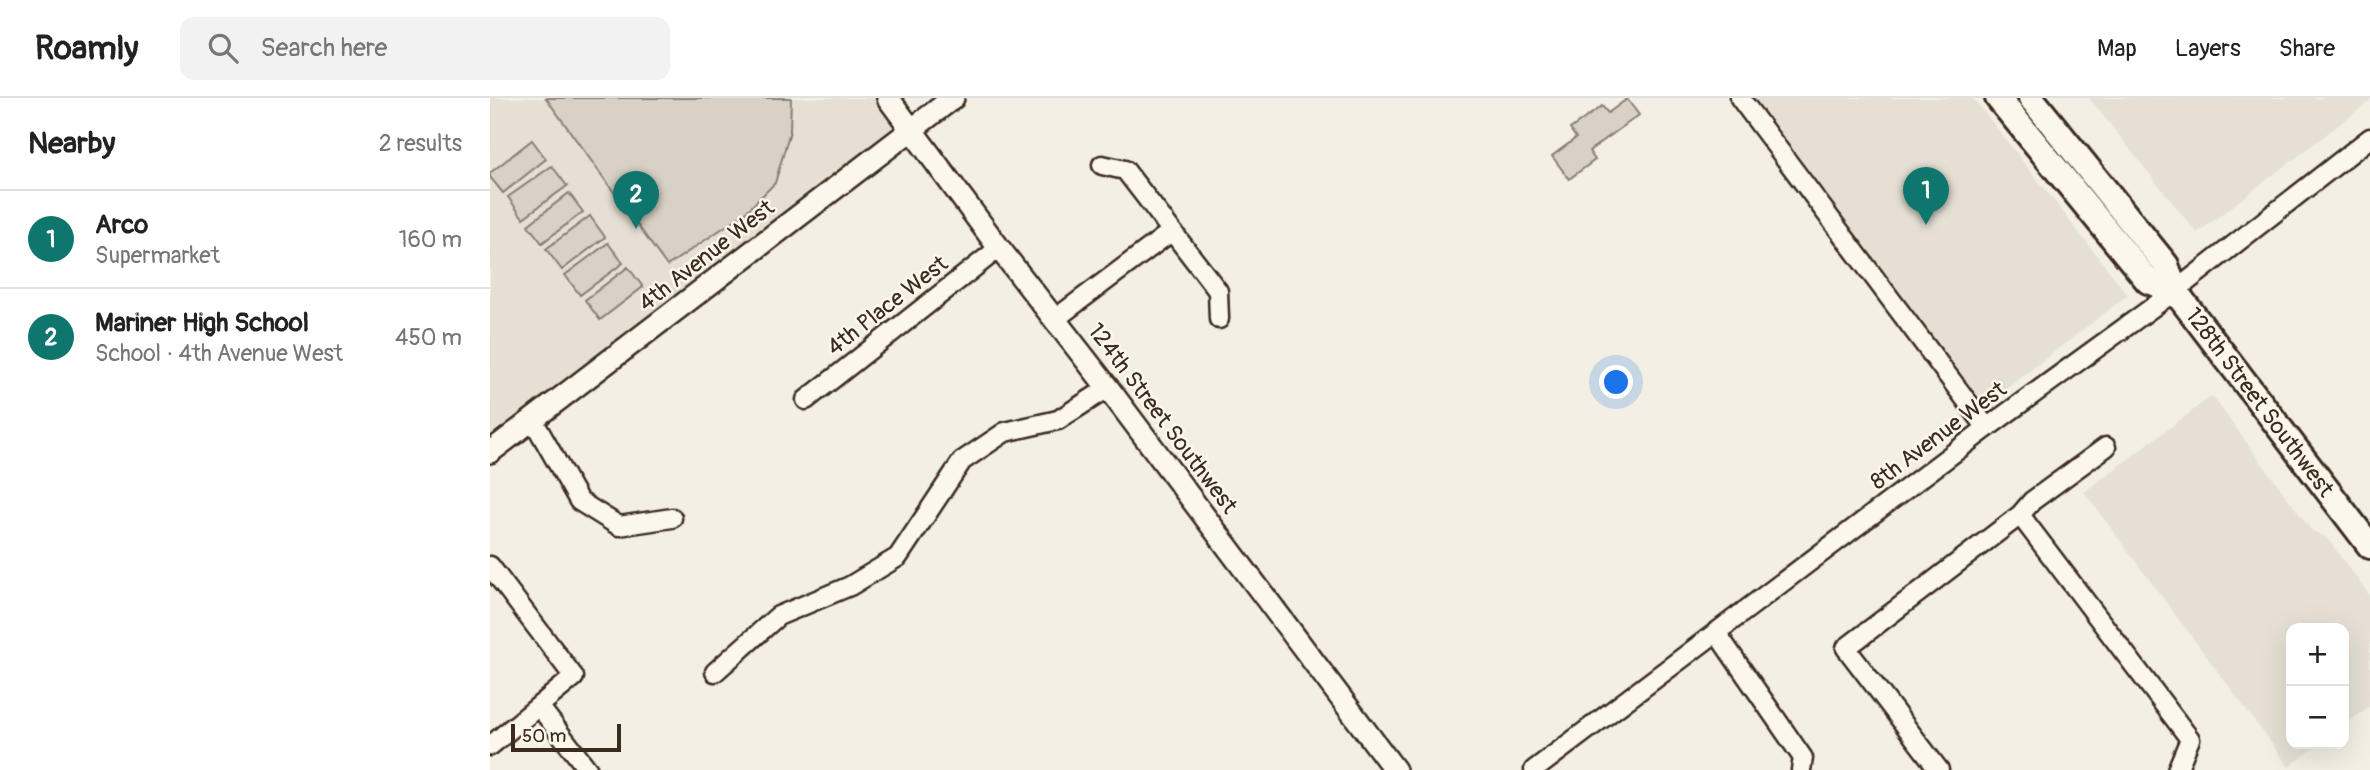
<!DOCTYPE html>
<meta charset="utf-8">
<style>
:root{--surface:#fff;--page:#f2f2f2;--text:#222;--muted:#767676;--line:#e0e0e0;--accent:#0f766e}
body{margin:0;font-family:Pangolin,sans-serif;background:var(--page);color:var(--text)}
.controls{position:absolute;right:21px;bottom:21px;display:grid;overflow:hidden;border-radius:14px;box-shadow:0 7px 28px #0002}
.controls button{width:63px;height:63px;display:grid;place-items:center;padding:0;border:0;border-bottom:2px solid var(--line);background:var(--surface);color:var(--text);font:35px sans-serif}
.scale{position:absolute;left:21px;bottom:18px;width:110px;box-sizing:border-box;padding-left:7px;border:4px solid #3b2a1e;border-top:0;font-size:19px;line-height:24px;white-space:nowrap;color:#3b2a1e;-webkit-text-stroke:5px #fbf7ec;paint-order:stroke}
.you{position:absolute;left:1127px;top:285px;width:24px;height:24px;margin:-18px;border:5px solid #fff;border-radius:50%;background:#1a73e8;box-shadow:0 0 0 10px #1a73e833}
.badge{display:grid;place-items:center;width:46px;height:46px;border-radius:50%;background:var(--accent);color:#fff;font-size:23px;font-weight:700}
.pin{position:absolute;translate:-50% -58px;filter:drop-shadow(0 2px 4px #0008)}
.pin::after{content:'';position:absolute;top:37px;width:24px;height:21px;background:inherit;clip-path:polygon(0 0,100% 0,50% 100%)}
.list{margin:0;padding:0;list-style:none}
h2{display:flex;justify-content:space-between;align-items:center;height:91px;margin:0;padding:0 28px;font-size:30px}
h2 small{font-size:23px;font-weight:400;color:var(--muted)}
.list li{display:grid;grid-template-columns:46px 1fr auto;gap:21px;align-items:center;box-sizing:border-box;height:98px;padding:0 28px;border-top:2px solid var(--line)}
.list b{display:block;font-size:26px;white-space:nowrap}
.list p{margin:0;font-size:23px;white-space:nowrap;color:var(--muted)}
.list em{font-size:23px;font-style:normal;color:var(--muted)}
.icon{flex:none;width:38px;height:38px;fill:none;stroke:currentColor;stroke-width:2;stroke-linecap:round;stroke-linejoin:round}
.map{position:relative;flex:none;width:1880px;height:672px;overflow:hidden}
header{display:flex;align-items:center;gap:42px;box-sizing:border-box;height:98px;padding:0 35px;background:var(--surface);border-bottom:2px solid var(--line)}
header strong{font-size:33px}
nav{display:flex;gap:38px;margin-inline-start:auto;font-size:24px}
.search{width:490px;height:63px;background:var(--page);display:flex;align-items:center;gap:18px;box-sizing:border-box;padding:0 24px;border-radius:14px;color:var(--muted);font-size:26px}
main{display:flex}
aside{flex:1;background:var(--surface)}
.map>svg:first-child{display:block}
.built{fill:#e5dfd4}
.green{fill:#d8d1c6;stroke:#8a7e72;stroke-width:2}
.lines{fill:none;stroke-linecap:round;stroke-linejoin:round}
.minor-casing{stroke:#3b2a1e;stroke-width:23}
.tertiary-casing{stroke:#3b2a1e;stroke-width:26}
.secondary-casing{stroke:#3b2a1e;stroke-width:30}
.minor{stroke:#fbf7ec;stroke-width:18}
.tertiary{stroke:#fbf7ec;stroke-width:21}
.secondary{stroke:#fbf7ec;stroke-width:24}
.labels{text-anchor:middle;stroke-width:5;stroke-linejoin:round;paint-order:stroke}
.street-label{font-size:23px;fill:#3b2a1e;stroke:#fbf7ec}
</style>
<header>
<strong>Roamly</strong>
<div class="search"><svg class="icon" aria-label="search" viewBox="0 0 24 24"><circle cx="10" cy="10" r="6"/><path d="M15 15l6 6"/></svg>Search here</div>
<nav><a>Map</a><a>Layers</a><a>Share</a></nav>
</header>
<main>
<aside>
<h2>Nearby<small>2 results</small></h2>
<ul class="list">
<li><span class="badge">1</span><div><b>Arco</b><p>Supermarket</p></div><em>160 m</em></li>
<li><span class="badge">2</span><div><b>Mariner High School</b><p>School · 4th Avenue West</p></div><em>450 m</em></li>
</ul>
</aside>
<div class="map">
<svg width="1880" height="672" viewBox="0 0 1880 672">
<rect width="100%" height="100%" fill="#f3efe4"/>
<filter id="ink" filterUnits="userSpaceOnUse"><feTurbulence type="fractalNoise" baseFrequency=".0143" numOctaves="2"/><feDisplacementMap in="SourceGraphic" scale="14" xChannelSelector="R" yChannelSelector="G"/><feConvolveMatrix kernelMatrix="1 2 1 2 8 2 1 2 1" color-interpolation-filters="sRGB"/></filter>
<g filter="url(#ink)">
<path class="built" d="M 0,0 L 398,0 L 421,31 L 0,354 Z
M 1264,0 L 1483,0 L 1638,197 L 1495,307 Z
M 1599,0 L 1880,0 L 1880,3 L 1707,135 Z
M 1722,298 L 1822,433 L 1836,439 L 1880,498 L 1880,608 L 1854,627 L 1854,530 L 1801,530 L 1801,646 L 1829,646 L 1799,669 L 1594,394 Z"/>
<path class="green" d="M 56,0 L 301,0 L 300,33 L 285,85 L 255,115 L 177,168 Z
M 1137,1 L 1149,17 L 1099,53 L 1105,62 L 1079,81 L 1062,58 L 1086,40 L 1080,31 L 1112,8 L 1118,15 Z
M 42,42 L 56,61 L 13,95 L 0,79 L 0,75 Z
M 62,68 L 77,88 L 33,120 L 18,99 Z
M 79,95 L 93,114 L 52,145 L 38,127 Z
M 100,118 L 115,139 L 72,172 L 56,151 Z
M 118,145 L 133,165 L 90,197 L 75,177 Z
M 138,169 L 153,189 L 110,222 L 95,202 Z"/>
<g class="lines">
<defs>
<path id="minor" d="M 1250,0 L 1497,330
M 612,67 L 635,72 L 728,193 L 729,221
M 565,221 L 682,133
M 316,302 L 509,150
M 43,322 L 89,403 L 129,428 L 182,420
M 1530,417 L 1700,641 L 1687,672
M 0,468 L 84,579 L 0,648
M 1226,534 L 1313,660 L 1311,672
M 225,574 L 288,518 L 360,488 L 408,459 L 472,363 L 515,334 L 568,322 L 618,290
M 49,608 L 98,672
M 1044,672 L 1498,329 L 1685,193 L 1880,40
M 1449,672 L 1356,550 L 1530,417 L 1542,403 L 1616,349"/>
<path id="tertiary" d="M 398,0 L 509,150 L 618,290 L 905,672
M 0,354 L 463,0"/>
<path id="secondary" d="M 1508,0 L 1658,183 L 1685,193
M 1541,0 L 1676,167 L 1685,193 L 1880,448"/>
</defs>
<use href="#minor" class="minor-casing"/>
<use href="#tertiary" class="tertiary-casing"/>
<use href="#secondary" class="secondary-casing"/>
<use href="#minor" class="minor"/>
<use href="#tertiary" class="tertiary"/>
<use href="#secondary" class="secondary"/>
</g>
</g>
<g class="labels">
<g class="street-label">
<text transform="translate(216 157) rotate(-38)" y="8">4th Avenue West</text>
<text transform="translate(397 207) rotate(-38)" y="8">4th Place West</text>
<text transform="translate(1770 304) rotate(53)" y="8">128th Street Southwest</text>
<text transform="translate(673 320) rotate(53)" y="8">124th Street Southwest</text>
<text transform="translate(1448 337) rotate(-37)" y="8">8th Avenue West</text>
</g>
</g>
</svg>
<div class="controls">
<button>+</button>
<button>−</button>
</div>
<div class="scale">50 m</div>
<div class="you"></div>
<div class="pin badge" style="left:1436px;top:127px">1</div>
<div class="pin badge" style="left:146px;top:131px">2</div>
</div>
</main>
